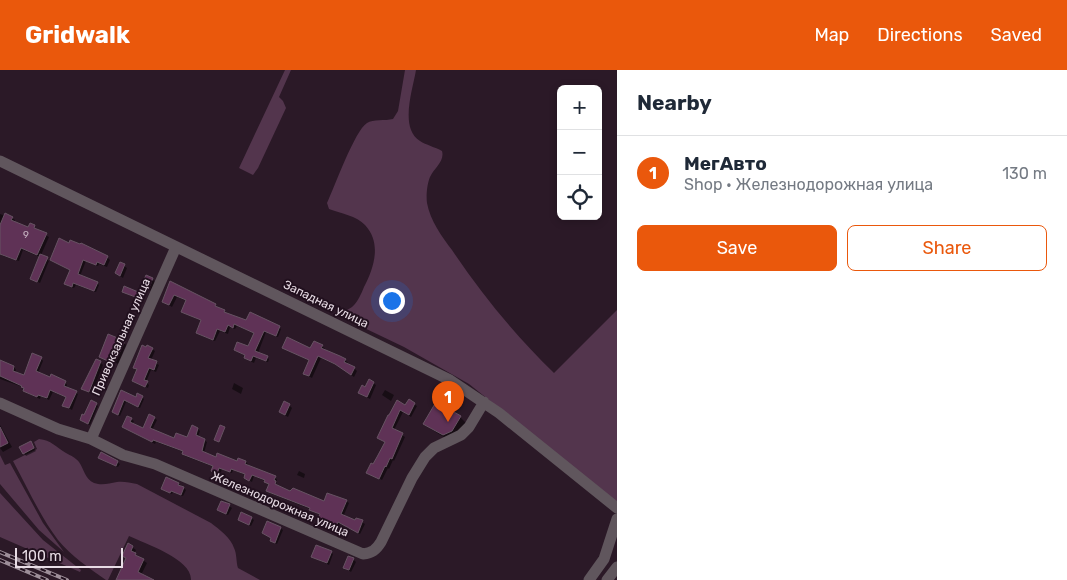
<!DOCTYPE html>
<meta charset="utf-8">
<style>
:root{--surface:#fff;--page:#f6f6f7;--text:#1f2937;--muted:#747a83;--line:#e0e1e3;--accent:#ea580c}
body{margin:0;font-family:Rubik,sans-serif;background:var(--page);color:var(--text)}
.controls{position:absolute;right:15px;top:15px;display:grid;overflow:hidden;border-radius:8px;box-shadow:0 2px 8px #0003}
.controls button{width:45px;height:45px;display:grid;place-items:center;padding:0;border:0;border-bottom:1px solid var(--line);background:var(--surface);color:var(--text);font:25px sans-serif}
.scale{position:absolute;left:15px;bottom:12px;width:108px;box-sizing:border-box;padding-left:5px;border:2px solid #e8dce5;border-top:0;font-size:14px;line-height:18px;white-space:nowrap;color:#e8dce5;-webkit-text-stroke:4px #21101e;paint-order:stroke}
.you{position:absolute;left:391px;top:230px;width:18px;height:18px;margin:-12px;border:4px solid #fff;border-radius:50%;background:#1a73e8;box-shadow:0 0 0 8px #1a73e833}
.badge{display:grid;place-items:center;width:32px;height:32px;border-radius:50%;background:var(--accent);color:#fff;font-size:16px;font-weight:700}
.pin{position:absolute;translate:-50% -41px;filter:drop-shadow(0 1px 2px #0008)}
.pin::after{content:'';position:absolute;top:26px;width:18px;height:15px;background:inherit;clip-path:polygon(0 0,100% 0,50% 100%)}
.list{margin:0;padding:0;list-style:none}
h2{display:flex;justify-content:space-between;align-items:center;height:65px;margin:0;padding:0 20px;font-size:21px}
h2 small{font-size:16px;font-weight:400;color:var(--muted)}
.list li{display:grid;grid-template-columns:32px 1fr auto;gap:15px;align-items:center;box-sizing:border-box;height:75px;padding:0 20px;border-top:1px solid var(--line)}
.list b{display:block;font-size:19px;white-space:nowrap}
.list p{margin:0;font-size:16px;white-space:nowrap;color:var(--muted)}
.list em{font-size:16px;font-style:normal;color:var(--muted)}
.actions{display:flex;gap:10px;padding:15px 20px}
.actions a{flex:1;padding:11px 0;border:1px solid var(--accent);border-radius:8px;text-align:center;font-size:18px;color:var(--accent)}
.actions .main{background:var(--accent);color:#fff}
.icon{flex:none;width:28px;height:28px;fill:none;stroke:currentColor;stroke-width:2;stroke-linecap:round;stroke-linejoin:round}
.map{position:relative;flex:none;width:617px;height:510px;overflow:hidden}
header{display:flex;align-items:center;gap:30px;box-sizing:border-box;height:70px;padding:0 25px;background:var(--accent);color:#fff}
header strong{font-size:24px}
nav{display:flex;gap:28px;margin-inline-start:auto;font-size:18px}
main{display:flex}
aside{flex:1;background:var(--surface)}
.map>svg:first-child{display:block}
.green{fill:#53354d}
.shadow{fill:#0007}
.building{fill:#5f3256;stroke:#675363}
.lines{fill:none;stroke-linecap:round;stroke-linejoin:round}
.minor{stroke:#60565d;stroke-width:11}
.rail-casing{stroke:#9d8e99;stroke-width:4}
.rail{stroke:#21101e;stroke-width:2;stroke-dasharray:5.5;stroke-linecap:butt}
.labels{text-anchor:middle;stroke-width:4;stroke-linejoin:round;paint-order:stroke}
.number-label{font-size:10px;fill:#c6b2c1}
.street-label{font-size:12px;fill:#e8dce5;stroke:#21101e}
</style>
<header>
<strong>Gridwalk</strong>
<nav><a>Map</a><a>Directions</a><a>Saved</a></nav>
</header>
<main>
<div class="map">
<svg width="617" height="510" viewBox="0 0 617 510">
<rect width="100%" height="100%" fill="#2b1927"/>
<path class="green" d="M 285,0 L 291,0 L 279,27 L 283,31 L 286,38 L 258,98 L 253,105 L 239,98 Z
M 405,0 L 416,0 C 413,19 399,58 420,71 C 426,75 435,77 442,81 C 445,91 434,98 430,107 C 427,114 426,126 427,133 C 430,150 442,167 452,180 C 482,225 516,266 554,303 L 617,240 L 617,432 L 469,314 L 404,277 L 333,243 C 340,242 347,241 352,237 C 358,232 361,224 364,217 C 374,198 382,173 365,155 C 357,146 340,143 329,139 L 327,133 C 334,118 355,60 367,53 C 373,49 385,51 393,49 L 398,41 Z
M 39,369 C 51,370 56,377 66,383 C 71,386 75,387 79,392 C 84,399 85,409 94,413 C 103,416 109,413 117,412 C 124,411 130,413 137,414 L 211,453 C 219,459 231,468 234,478 C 237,484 236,492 238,498 L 260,510 L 191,510 C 192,489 146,474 129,466 L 108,510 L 106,510 C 89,498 71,486 58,470 C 40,446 27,417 13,391 L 37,379 L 34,372 Z
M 0,385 L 5,395 L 10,393 L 43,453 L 64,482 L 39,460 L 0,414 Z
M 0,423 L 43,470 L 81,500 L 80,502 L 0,467 Z"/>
<path class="shadow" d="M 0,144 L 12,148 L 15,150 L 14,153 L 28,159 L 34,156 L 36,160 L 49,167 L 41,185 L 49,191 L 40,213 L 31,208 L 40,187 L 23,180 L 19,191 L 3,186 L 0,183 Z
M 107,187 L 110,190 L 107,197 L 99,194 L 98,196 L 86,191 L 80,206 L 97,213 L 99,215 L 96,222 L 76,215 L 74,218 L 68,216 L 66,213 L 71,201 L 51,190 Z
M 120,193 L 127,198 L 123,208 L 116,203 Z
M 152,209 L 155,212 L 151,221 L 142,216 Z
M 171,213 L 215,235 L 227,244 L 247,252 L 279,257 L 281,259 L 278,267 L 266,262 L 258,283 L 267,287 L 269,289 L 268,292 L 256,288 L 254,293 L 248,290 L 245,288 L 246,286 L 235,280 L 249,278 L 255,263 L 237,256 L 235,259 L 230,257 L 228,264 L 220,261 L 215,271 L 200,265 L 198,262 L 202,251 L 182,242 L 187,231 L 177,227 L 172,237 L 164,232 Z
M 125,218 L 143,225 L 145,227 L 143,231 L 126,223 L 124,221 Z
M 124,272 L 126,275 L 118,294 L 112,291 L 111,293 L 100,287 Z
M 322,276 L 325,279 L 324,280 L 345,290 L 348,293 L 347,294 L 354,298 L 357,301 L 354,307 L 339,296 L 321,288 L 312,308 L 305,304 L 310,291 L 284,278 L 311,280 Z
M 152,279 L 155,281 L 151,290 L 159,295 L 156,302 L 151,300 L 146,312 L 149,315 L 148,318 L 134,311 L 138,301 L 134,297 Z
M 41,288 L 43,291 L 38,303 L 65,312 L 67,315 L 66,318 L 78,324 L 72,340 L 64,335 L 67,328 L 53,322 L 49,330 L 41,326 L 40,329 L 27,323 L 23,317 L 0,309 L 0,291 L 14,297 L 16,300 L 15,303 L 24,307 Z
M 100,292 L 103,295 L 92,324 L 83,318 Z
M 234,313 L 243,318 L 241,324 L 232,319 Z
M 373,313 L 376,315 L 370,329 L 360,323 Z
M 385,320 L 394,325 L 391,331 L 382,325 Z
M 122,322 L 136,328 L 142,327 L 144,329 L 140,338 L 126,332 L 120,346 L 116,344 L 113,342 Z
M 409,331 L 417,336 L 411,347 L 403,342 L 394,360 L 405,367 L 394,391 L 393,390 L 389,399 L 388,398 L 382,410 L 368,402 L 386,373 L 378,368 L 397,332 L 406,336 Z
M 96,334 L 98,336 L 90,355 L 83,352 L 81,350 Z
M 289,335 L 292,338 L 288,347 L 280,342 Z
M 460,347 L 466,353 L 450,371 L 431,359 L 425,354 Z
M 154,348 L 157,350 L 152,360 L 175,369 L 188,369 L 198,359 L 200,361 L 198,367 L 207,372 L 204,383 L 217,388 L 238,392 L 245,392 L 248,394 L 247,396 L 275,407 L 277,410 L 276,413 L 278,417 L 290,423 L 325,432 L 346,431 L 349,433 L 343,447 L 356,452 L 357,449 L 365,454 L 360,464 L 340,453 L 337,460 L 321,453 L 319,450 L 321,445 L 310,439 L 270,423 L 268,421 L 270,415 L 265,411 L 254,406 L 252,412 L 245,408 L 246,405 L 233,400 L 232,403 L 222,399 L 220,405 L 215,403 L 212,401 L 214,397 L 185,386 L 183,384 L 184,382 L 156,372 L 155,374 L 126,359 L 131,349 L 134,351 L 132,354 L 144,359 Z
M 0,355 L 12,377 L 3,382 L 0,378 Z
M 30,373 L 36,381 L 26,386 L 24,383 Z
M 100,388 L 117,392 L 120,394 L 118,397 Z
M 299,401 L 305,404 L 304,408 L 297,405 Z
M 179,414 L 186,420 L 183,426 L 173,422 L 172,424 L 162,419 Z
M 229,436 L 232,438 L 228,445 L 218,440 Z
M 251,448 L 254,450 L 251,456 L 239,450 Z
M 280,458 L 283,460 L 277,474 L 272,471 L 272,468 L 263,463 Z
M 132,477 L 136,480 L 134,484 L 147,493 L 141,505 L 153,510 L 118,510 L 127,490 L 123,486 Z
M 331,482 L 333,484 L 329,495 L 313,487 Z
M 353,489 L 356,492 L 351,502 L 345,498 Z"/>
<path class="building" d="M 5,143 L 13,147 L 11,150 L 28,157 L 30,153 L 35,155 L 34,158 L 47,163 L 37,185 L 21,178 L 16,190 L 0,184 L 0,155 Z
M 59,168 L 69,173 L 70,170 L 80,174 L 81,173 L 108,186 L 104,195 L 97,192 L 96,195 L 83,190 L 78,204 L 98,212 L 94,221 L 73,213 L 72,217 L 64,214 L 70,200 L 50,190 Z
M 40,184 L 48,187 L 37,212 L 30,209 Z
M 120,192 L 125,194 L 120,206 L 115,203 Z
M 146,205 L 153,208 L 148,220 L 141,217 Z
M 170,211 L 216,234 L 215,236 L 225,240 L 224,242 L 246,250 L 250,242 L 280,256 L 276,266 L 264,261 L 255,281 L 268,286 L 266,291 L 253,286 L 251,291 L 244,288 L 245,285 L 234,280 L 237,272 L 248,276 L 254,263 L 234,254 L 233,258 L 228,255 L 225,262 L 217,259 L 213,270 L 196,263 L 201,250 L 181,242 L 186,230 L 174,225 L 169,235 L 162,232 Z
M 124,216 L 143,224 L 141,229 L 122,222 Z
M 108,264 L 125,271 L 115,292 L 109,289 L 108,291 L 99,287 Z
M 287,267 L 310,278 L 314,271 L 323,275 L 321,278 L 340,286 L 346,289 L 344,292 L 355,297 L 351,305 L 335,294 L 318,286 L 309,306 L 303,304 L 309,290 L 282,278 Z
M 142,275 L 146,277 L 147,275 L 153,278 L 148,288 L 157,291 L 154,300 L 149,298 L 144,310 L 148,311 L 145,317 L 132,311 L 137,299 L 133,298 Z
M 32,283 L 42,287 L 36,301 L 50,307 L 51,304 L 66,311 L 64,316 L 77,321 L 69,338 L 62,336 L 66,327 L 50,320 L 47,328 L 38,325 L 37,327 L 23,321 L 24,318 L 21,317 L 22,316 L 0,306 L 0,290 L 14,296 L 13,301 L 24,305 Z
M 96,289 L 101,291 L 89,322 L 81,319 Z
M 369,309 L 374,312 L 367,327 L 358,323 L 362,315 L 365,317 Z
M 121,320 L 136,327 L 137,323 L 143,326 L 138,337 L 124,330 L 118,345 L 112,342 Z
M 409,329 L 415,333 L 409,345 L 400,340 L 392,358 L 403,363 L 392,389 L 390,388 L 386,397 L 385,396 L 379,409 L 366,403 L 371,393 L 373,394 L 377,387 L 385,372 L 377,368 L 388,345 L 389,345 L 397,330 L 405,335 Z
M 91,330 L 97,333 L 88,354 L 80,350 L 82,344 L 84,345 Z
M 284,331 L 290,334 L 285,345 L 279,342 Z
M 436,332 L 461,346 L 452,361 L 443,365 L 423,354 Z
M 149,344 L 155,347 L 150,358 L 174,368 L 176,363 L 187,367 L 192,355 L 198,358 L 196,365 L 205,369 L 202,381 L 216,387 L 217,383 L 237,391 L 238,388 L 246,391 L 245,394 L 276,406 L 274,410 L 276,411 L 275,414 L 290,421 L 293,418 L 324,431 L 327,423 L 347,430 L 341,444 L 355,450 L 356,448 L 363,450 L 358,463 L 338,452 L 335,458 L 317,451 L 320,444 L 309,440 L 310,438 L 266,421 L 269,414 L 264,412 L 265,410 L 252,405 L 249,411 L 244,408 L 245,404 L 231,399 L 230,402 L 219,398 L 217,404 L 211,401 L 213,396 L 182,384 L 183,381 L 153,370 L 152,372 L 122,357 L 127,346 L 132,348 L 130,352 L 143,358 Z
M 220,355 L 225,357 L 219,372 L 214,370 Z
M 0,357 L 8,373 L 0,377 Z
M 31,371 L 34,378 L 23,384 L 19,377 Z
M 101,382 L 118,391 L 116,396 L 98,388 Z
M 166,407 L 179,413 L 178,415 L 184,417 L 181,425 L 171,421 L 170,423 L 161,419 Z
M 221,431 L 230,434 L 226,444 L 217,440 Z
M 241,442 L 252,447 L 249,455 L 238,450 Z
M 267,451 L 281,457 L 275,473 L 270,471 L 271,468 L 262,463 Z
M 128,473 L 133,476 L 131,481 L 136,483 L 135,485 L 144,489 L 138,502 L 154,510 L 116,510 L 126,488 L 122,486 Z
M 316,475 L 332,481 L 327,493 L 311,487 Z
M 348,486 L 354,488 L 349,500 L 343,498 Z"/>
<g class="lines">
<path class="minor" d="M 0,91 L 450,310 L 499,343 L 617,438
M 0,333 L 58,359 L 91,369 L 123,385 L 155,394 L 363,484 C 372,483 376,480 381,472 L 412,408 L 425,387 L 434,378 L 461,365 L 469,357 L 484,332
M 91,369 L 176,177
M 589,510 L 604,489 L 617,449
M 607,510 L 617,497"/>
<defs>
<path id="rail" d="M 0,482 L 67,510
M 0,490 L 47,510"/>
</defs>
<use href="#rail" class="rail-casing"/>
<use href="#rail" class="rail"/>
</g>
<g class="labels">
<g class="number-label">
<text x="26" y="168">9</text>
</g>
<g class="street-label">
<text transform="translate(326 234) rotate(26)" y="4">Западная улица</text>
<text transform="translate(121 267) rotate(-66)" y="4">Привокзальная улица</text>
<text transform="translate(280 434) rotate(23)" y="4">Железнодорожная улица</text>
</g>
</g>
</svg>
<div class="controls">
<button>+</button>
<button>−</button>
<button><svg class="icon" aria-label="locate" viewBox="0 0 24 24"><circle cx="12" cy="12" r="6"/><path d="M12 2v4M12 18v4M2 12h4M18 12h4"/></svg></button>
</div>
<div class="scale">100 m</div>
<div class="you"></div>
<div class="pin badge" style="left:448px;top:352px">1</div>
</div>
<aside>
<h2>Nearby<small></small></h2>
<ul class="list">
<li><span class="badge">1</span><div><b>МегАвто</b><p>Shop · Железнодорожная улица</p></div><em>130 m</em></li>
</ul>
<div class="actions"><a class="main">Save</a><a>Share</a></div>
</aside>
</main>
